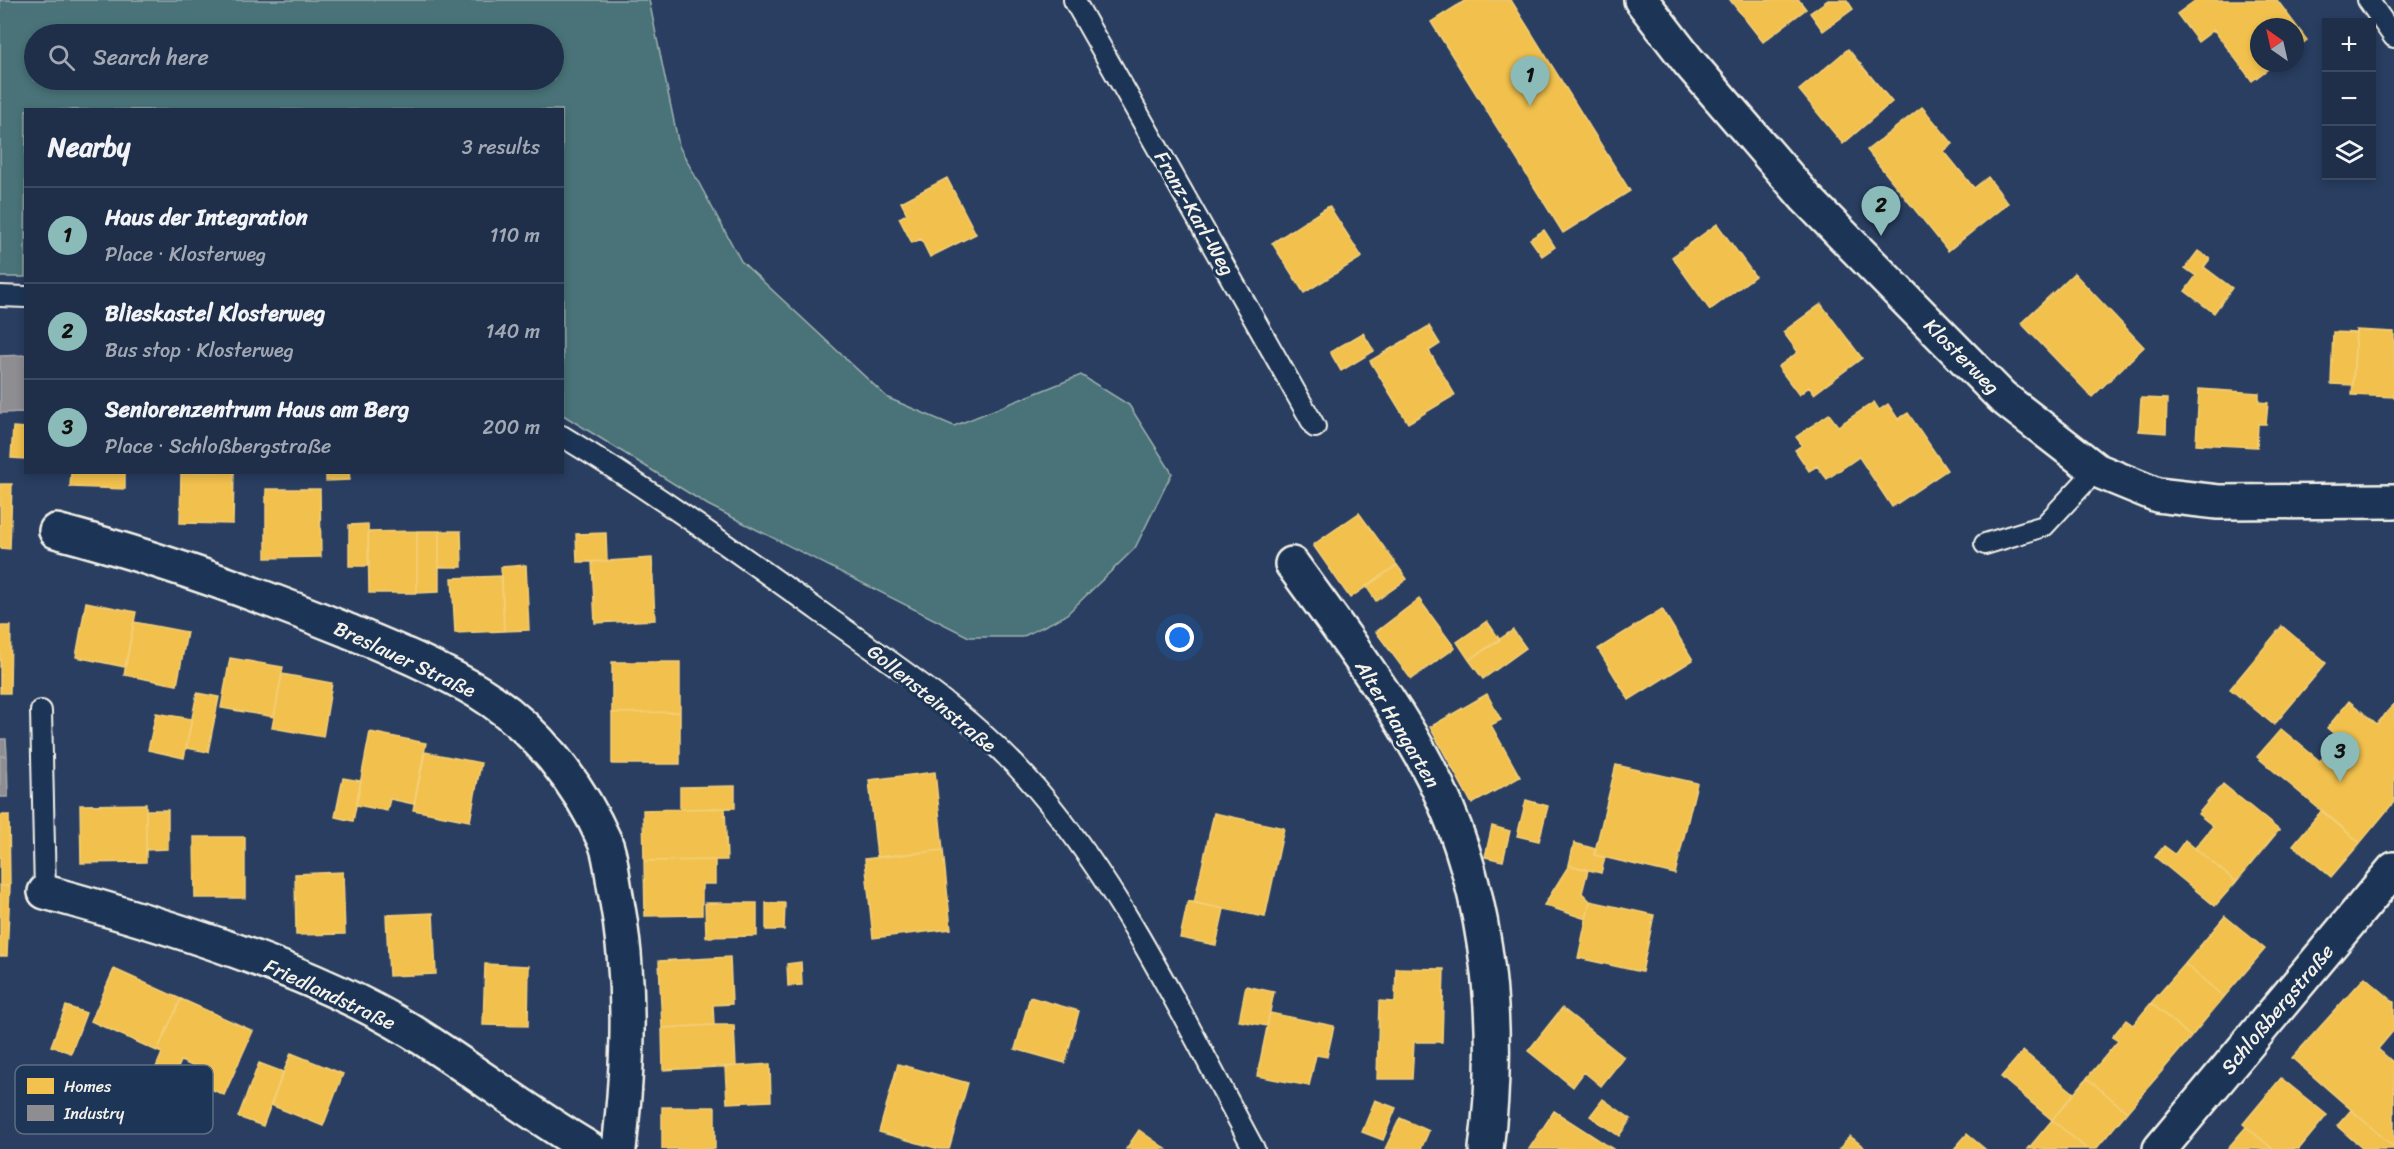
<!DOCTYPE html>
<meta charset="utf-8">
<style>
:root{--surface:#1f2e49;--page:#273650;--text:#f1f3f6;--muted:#a1a8b4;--line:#3c4a61;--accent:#8bbbb9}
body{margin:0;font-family:Sriracha,sans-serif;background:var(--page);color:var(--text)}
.controls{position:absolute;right:18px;top:18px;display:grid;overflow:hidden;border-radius:0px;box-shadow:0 3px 9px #0003}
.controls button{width:54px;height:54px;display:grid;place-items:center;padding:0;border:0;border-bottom:2px solid var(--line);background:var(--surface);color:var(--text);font:30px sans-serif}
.compass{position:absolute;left:2250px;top:18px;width:54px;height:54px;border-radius:50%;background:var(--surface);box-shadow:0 3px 9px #0003;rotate:326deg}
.you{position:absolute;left:1180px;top:638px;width:21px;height:21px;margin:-15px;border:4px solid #fff;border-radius:50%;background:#1a73e8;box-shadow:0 0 0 9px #1a73e833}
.badge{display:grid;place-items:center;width:39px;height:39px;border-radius:50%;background:var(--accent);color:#111;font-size:20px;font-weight:700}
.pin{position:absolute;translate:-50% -50px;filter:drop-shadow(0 2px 3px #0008)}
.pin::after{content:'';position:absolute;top:32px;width:21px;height:18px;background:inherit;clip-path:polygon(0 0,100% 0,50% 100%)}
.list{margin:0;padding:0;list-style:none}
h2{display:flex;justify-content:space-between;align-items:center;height:78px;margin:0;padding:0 24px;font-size:26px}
h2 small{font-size:20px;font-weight:400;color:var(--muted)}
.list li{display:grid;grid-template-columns:39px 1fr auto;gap:18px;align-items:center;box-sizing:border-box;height:96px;padding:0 24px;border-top:2px solid var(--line)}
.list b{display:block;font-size:22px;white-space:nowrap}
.list p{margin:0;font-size:20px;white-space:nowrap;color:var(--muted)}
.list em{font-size:20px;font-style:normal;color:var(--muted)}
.icon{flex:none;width:33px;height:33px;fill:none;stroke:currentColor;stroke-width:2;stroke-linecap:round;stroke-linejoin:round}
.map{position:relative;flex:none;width:2394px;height:1149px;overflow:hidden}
.search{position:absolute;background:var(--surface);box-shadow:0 3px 9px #0003;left:24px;top:24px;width:540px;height:66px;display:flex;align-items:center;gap:15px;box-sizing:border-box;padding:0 21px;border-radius:33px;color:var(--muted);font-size:22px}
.panel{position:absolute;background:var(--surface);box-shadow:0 3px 9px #0003;left:24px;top:108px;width:540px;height:366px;border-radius:0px}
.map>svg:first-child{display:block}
.green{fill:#4a7378;stroke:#9fb2b0;stroke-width:1.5;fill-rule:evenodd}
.homes{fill:#f2c14e;stroke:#f3cf7c;stroke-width:1.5}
.industry{fill:#8d8d92;stroke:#acabac;stroke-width:1.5}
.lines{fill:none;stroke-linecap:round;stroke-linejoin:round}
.lane-casing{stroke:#f4f1e8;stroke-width:24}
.street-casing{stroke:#f4f1e8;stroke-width:38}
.lane{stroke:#1d3557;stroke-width:20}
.street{stroke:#1d3557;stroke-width:33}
.labels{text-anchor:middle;stroke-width:6;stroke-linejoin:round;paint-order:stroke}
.street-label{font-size:20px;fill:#f4f1e8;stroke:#1d3557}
.key{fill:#1d3557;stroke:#5e6d82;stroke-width:1.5}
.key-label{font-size:16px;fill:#f4f1e8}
</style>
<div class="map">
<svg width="2394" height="1149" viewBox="0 0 2394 1149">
<rect width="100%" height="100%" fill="#293e61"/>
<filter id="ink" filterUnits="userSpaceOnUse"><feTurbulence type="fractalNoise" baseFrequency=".0167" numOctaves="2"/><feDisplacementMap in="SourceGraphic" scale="12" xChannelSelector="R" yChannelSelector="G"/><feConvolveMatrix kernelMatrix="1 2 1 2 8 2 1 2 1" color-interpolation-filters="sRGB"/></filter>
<g filter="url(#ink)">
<path class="green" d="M 0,0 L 649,0 L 679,146 L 741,261 L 888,398 L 954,426 L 1081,375 L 1129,405 L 1172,473 L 1135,548 L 1065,616 L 1022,637 L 969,637 L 708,505 L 563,415 L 562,110 L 26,110 L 25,277 L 0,277 ZM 554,34 L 554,80 L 34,80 L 34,34 Z"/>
<path class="homes" d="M 1466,0 L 1511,0 L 1630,191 L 1563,233 L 1431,22 Z
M 1730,0 L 1799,0 L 1806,9 L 1763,42 Z
M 1828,0 L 1847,0 L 1853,9 L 1823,31 L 1810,13 Z
M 2196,0 L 2277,0 L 2307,40 L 2295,49 L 2295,27 L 2259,27 L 2259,63 L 2276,63 L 2252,81 L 2214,30 L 2198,42 L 2177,14 Z
M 1848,49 L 1892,102 L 1843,144 L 1799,90 Z
M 1922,107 L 1953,144 L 1944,151 L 1974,188 L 1988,177 L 2008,203 L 1948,251 L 1867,150 Z
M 947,178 L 976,234 L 930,257 L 921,239 L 912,243 L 899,218 L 907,214 L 901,202 Z
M 1329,206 L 1362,257 L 1304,293 L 1272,243 Z
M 1717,224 L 1755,276 L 1710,310 L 1672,257 Z
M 1544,230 L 1555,247 L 1542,256 L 1530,239 Z
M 2198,251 L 2210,259 L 2204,267 L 2232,288 L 2214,313 L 2185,291 L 2196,276 L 2185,268 Z
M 2074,273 L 2144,347 L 2092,397 L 2021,323 Z
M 1821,304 L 1862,358 L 1814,394 L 1809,387 L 1799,395 L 1778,367 L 1798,352 L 1783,332 Z
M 1429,326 L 1440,344 L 1429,351 L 1455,395 L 1408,423 L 1370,361 Z
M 2356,330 L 2394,332 L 2394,397 L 2352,395 Z
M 2333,332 L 2356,333 L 2353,385 L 2331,384 Z
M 1363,333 L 1374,351 L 1341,371 L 1330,352 Z
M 2199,389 L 2259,393 L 2259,402 L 2268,403 L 2266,424 L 2258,424 L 2257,447 L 2196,444 Z
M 2141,398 L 2167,399 L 2166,433 L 2139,431 Z
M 1874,402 L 1879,410 L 1888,404 L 1898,419 L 1908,413 L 1947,470 L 1892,507 L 1859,457 L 1827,479 L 1817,466 L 1809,471 L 1795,450 L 1802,445 L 1796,437 L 1829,414 L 1838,426 Z
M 13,427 L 26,428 L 26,459 L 11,458 Z
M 71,472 L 125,472 L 125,489 L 70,487 Z
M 181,472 L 234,472 L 233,524 L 180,523 Z
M 326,472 L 349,472 L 350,480 L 326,481 Z
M 0,484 L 12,484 L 10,549 L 0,548 Z
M 266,489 L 320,489 L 321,557 L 266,558 Z
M 1359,513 L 1397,565 L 1350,598 L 1313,545 Z
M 368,524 L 369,566 L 349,566 L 349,525 Z
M 417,531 L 439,531 L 439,592 L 417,593 Z
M 417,531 L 417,593 L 369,593 L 368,532 Z
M 439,531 L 461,531 L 462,567 L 439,567 Z
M 606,533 L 607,561 L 577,562 L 576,534 Z
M 652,558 L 655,620 L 595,623 L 592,562 Z
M 526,565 L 529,630 L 504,631 L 501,567 Z
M 1397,565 L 1407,579 L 1376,601 L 1366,586 Z
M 502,576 L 504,631 L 455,633 L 452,578 Z
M 1419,599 L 1455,648 L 1411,679 L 1376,632 Z
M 86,602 L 136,612 L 125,667 L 76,657 Z
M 1662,609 L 1693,660 L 1629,700 L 1598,649 Z
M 1487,621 L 1500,640 L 1469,660 L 1457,642 Z
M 134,622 L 187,632 L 177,685 L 124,675 Z
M 0,626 L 11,626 L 10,693 L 0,693 Z
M 2282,626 L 2326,663 L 2274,725 L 2230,689 Z
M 1513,630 L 1526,648 L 1483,679 L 1469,660 Z
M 230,658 L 283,667 L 274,717 L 221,708 Z
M 612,662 L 680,662 L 680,712 L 612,713 Z
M 282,674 L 332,683 L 323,737 L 272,728 Z
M 197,693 L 219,697 L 208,752 L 186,748 Z
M 1487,694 L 1501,720 L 1491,725 L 1520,777 L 1472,804 L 1430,727 Z
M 2349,701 L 2377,724 L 2394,704 L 2394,802 L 2360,843 L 2257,757 L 2281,729 L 2320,761 L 2339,738 L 2327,728 Z
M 680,712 L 680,764 L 612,764 L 612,713 Z
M 156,713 L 192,719 L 184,758 L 148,750 Z
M 370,732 L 426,743 L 414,804 L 390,799 L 387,811 L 356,805 Z
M 425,752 L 481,763 L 470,821 L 413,810 Z
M 1616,765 L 1697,783 L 1675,874 L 1594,855 Z
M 935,772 L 943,850 L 877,857 L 869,780 Z
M 343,778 L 361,781 L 353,821 L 335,817 Z
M 2223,784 L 2279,830 L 2236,882 L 2195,848 L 2213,826 L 2198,814 Z
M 735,786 L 735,808 L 680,809 L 680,787 Z
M 1526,800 L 1548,806 L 1539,841 L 1517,836 Z
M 146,804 L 146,862 L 81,863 L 80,805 Z
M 725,808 L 727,860 L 644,861 L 643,810 Z
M 146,810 L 168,810 L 168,849 L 146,850 Z
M 2322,810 L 2360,843 L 2331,877 L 2293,845 Z
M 1214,813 L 1284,828 L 1265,917 L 1194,903 Z
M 0,815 L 9,815 L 10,886 L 0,886 Z
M 1492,826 L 1510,831 L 1503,861 L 1485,857 Z
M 194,837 L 245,837 L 245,898 L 195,898 Z
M 2185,840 L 2236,882 L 2215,906 L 2155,857 L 2164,846 L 2175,854 Z
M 1574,843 L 1596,849 L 1594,855 L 1605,857 L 1601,873 L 1569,865 Z
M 943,850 L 951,929 L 873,938 L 865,859 Z
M 715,860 L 715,884 L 702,884 L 702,915 L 645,916 L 644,861 Z
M 1569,865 L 1588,870 L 1582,893 L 1590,901 L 1586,919 L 1544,905 Z
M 343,872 L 345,934 L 296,935 L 295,874 Z
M 0,886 L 10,886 L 7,956 L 0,956 Z
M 1188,901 L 1224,909 L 1216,945 L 1180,938 Z
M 1590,901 L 1654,915 L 1642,972 L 1578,958 Z
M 705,903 L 757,903 L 757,936 L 706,937 Z
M 766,903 L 785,903 L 784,930 L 766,930 Z
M 433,913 L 436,974 L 389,976 L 386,915 Z
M 2225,916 L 2265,949 L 2224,997 L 2185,964 Z
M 730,957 L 732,1004 L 713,1005 L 714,1025 L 662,1028 L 659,961 Z
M 801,962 L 802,985 L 788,986 L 787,964 Z
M 485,964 L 529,966 L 528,1026 L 483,1025 Z
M 2185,964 L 2224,997 L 2191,1037 L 2151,1003 Z
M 1396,968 L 1444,969 L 1442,1042 L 1414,1042 L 1412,1079 L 1377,1079 L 1379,1001 L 1395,1002 Z
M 114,969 L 181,999 L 157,1051 L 91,1021 Z
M 2365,977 L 2394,1002 L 2394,1030 L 2378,1049 L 2394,1063 L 2394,1147 L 2292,1058 Z
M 1246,986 L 1274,992 L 1267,1026 L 1239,1021 Z
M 1030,997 L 1079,1011 L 1065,1063 L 1015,1049 Z
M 181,999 L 253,1031 L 224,1095 L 196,1082 L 201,1070 L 181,1061 L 173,1080 L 154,1072 L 162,1053 L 157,1051 Z
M 2151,1003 L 2191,1037 L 2127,1112 L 2087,1078 L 2118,1041 L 2112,1037 L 2126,1020 L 2133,1025 Z
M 66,1006 L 86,1013 L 71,1053 L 51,1046 Z
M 1562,1008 L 1624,1057 L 1601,1086 L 1584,1072 L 1573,1087 L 1528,1051 Z
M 1270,1013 L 1334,1026 L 1327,1057 L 1316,1055 L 1309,1086 L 1257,1076 Z
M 714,1025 L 734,1025 L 736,1066 L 663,1070 L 662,1028 Z
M 2023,1051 L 2074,1093 L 2052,1120 L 2001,1077 Z
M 291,1053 L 343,1074 L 323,1126 L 271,1105 Z
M 259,1063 L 283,1072 L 263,1126 L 238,1117 Z
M 770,1064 L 771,1101 L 727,1103 L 725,1067 Z
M 898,1064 L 968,1083 L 949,1149 L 939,1149 L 879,1132 Z
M 2087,1078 L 2127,1112 L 2096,1149 L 2087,1149 L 2052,1120 Z
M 2281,1078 L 2327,1115 L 2299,1149 L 2273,1149 L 2243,1124 Z
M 1603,1099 L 1631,1119 L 1619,1136 L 1590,1116 Z
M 1375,1100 L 1396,1108 L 1383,1140 L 1362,1132 Z
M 662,1107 L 715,1107 L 715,1149 L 662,1149 Z
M 2351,1110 L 2394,1147 L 2394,1149 L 2363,1149 L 2337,1126 Z
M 1554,1111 L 1613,1149 L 1529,1149 Z
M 1400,1118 L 1429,1131 L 1421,1149 L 1385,1149 Z
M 2052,1120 L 2087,1149 L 2028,1149 Z
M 2246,1127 L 2273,1149 L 2227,1149 Z
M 1139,1130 L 1166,1149 L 1126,1149 Z
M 1967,1134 L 1985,1149 L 1954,1149 Z
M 1850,1136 L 1864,1147 L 1862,1149 L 1839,1149 Z"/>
<path class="industry" d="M 26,355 L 26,412 L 0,413 L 0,356 Z
M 0,739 L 6,739 L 7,756 L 0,756 Z
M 0,756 L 7,756 L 8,797 L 0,797 Z"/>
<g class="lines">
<defs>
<path id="lane" d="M 1074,0 L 1315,427
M 2368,0 L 2394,37
M 0,296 L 26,297
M 562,436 C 651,490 735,551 819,611 C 894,665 975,716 1036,788 C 1125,892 1189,1029 1254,1149
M 1985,544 L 2044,526 L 2096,470
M 41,711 L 45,892"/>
<path id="street" d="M 1641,0 L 1688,61 L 1806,198 L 2002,397 L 2096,470 L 2157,495 L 2218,502 L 2394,501
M 56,531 C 155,557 250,591 344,629 C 387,647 440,668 480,693 C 535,727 579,783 605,842 C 611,856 612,875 615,890 C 632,978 629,1060 619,1149
M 1292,564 C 1337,626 1384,688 1422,756 C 1487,873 1503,1018 1486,1149
M 45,892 C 162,924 308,968 411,1031 C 472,1069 528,1113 590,1149
M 2160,1149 L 2394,869"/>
</defs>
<use href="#lane" class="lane-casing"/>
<use href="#street" class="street-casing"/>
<use href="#lane" class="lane"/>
<use href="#street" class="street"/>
</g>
</g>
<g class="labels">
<g class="street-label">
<text transform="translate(1195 213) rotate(60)" y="7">Franz-Karl-Weg</text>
<text transform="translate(1962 356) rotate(45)" y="7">Klosterweg</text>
<text transform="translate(405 659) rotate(25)" y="7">Breslauer Straße</text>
<text transform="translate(932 698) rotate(39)" y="7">Gollensteinstraße</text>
<text transform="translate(1398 724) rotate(59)" y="7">Alter Hangarten</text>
<text transform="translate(330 994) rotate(25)" y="7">Friedlandstraße</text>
<text transform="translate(2277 1009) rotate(-50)" y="7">Schloßbergstraße</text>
</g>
</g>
<rect x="15" y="1065" width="198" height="69" rx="9" class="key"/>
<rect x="27" y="1078" width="27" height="16" fill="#f2c14e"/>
<rect x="27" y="1105" width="27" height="16" fill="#8d8d92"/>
<g class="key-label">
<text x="64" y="1092">Homes</text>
<text x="64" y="1119">Industry</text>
</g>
</svg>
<div class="controls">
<button>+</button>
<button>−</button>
<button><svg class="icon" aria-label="layers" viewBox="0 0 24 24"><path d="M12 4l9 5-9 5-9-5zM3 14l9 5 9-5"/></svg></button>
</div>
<svg class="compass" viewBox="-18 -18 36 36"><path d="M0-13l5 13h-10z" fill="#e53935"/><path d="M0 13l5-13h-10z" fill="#a1a8b4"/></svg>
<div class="you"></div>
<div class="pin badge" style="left:1530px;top:106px">1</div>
<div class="pin badge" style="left:1881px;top:236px">2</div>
<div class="pin badge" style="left:2340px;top:782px">3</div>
<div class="search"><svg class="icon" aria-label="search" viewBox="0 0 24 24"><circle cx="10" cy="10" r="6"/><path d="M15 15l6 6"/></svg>Search here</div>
<section class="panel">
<h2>Nearby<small>3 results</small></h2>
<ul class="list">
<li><span class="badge">1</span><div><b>Haus der Integration</b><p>Place · Klosterweg</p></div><em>110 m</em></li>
<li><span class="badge">2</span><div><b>Blieskastel Klosterweg</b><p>Bus stop · Klosterweg</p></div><em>140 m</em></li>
<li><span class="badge">3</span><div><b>Seniorenzentrum Haus am Berg</b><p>Place · Schloßbergstraße</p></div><em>200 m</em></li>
</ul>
</section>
</div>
